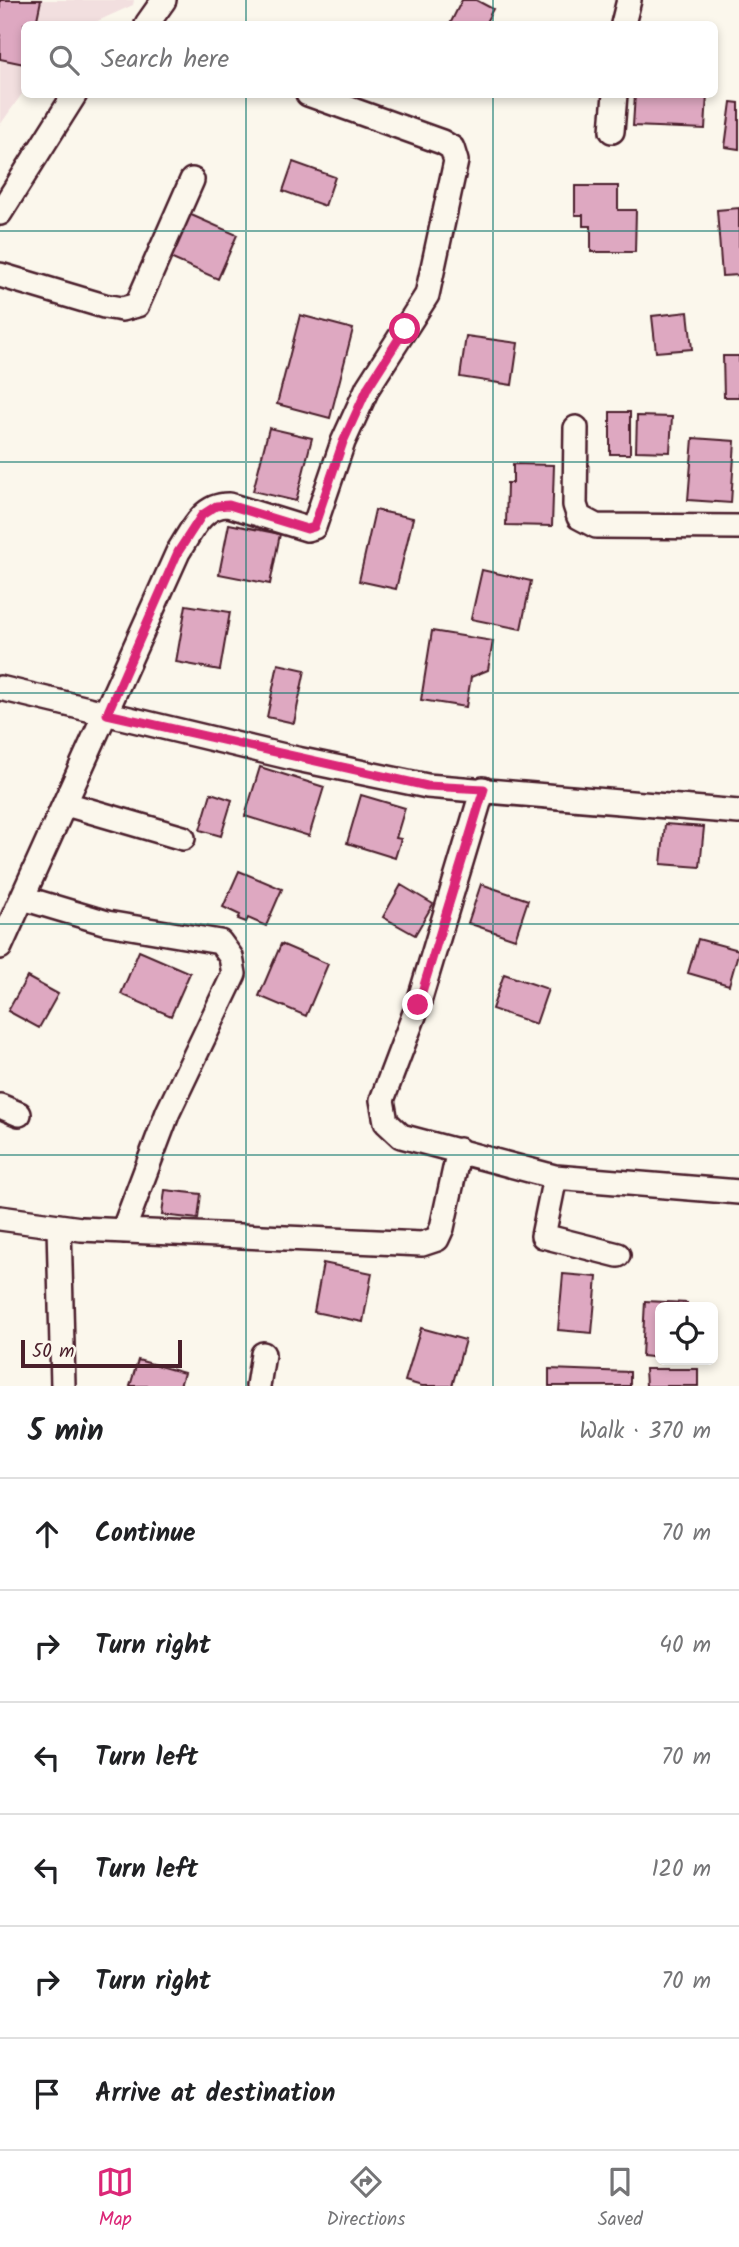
<!DOCTYPE html>
<meta charset="utf-8">
<style>
:root{--surface:#fff;--page:#f6f6f6;--text:#202124;--muted:#757577;--line:#e0e0e0;--accent:#db2777}
body{margin:0;font-family:Kalam,sans-serif;background:var(--page);color:var(--text)}
.controls{position:absolute;right:21px;bottom:21px;display:grid;overflow:hidden;border-radius:10px;box-shadow:0 4px 10px #0003}
.controls button{width:63px;height:63px;display:grid;place-items:center;padding:0;border:0;border-bottom:2px solid var(--line);background:var(--surface);color:var(--text);font:35px sans-serif}
.scale{position:absolute;left:21px;bottom:18px;width:161px;box-sizing:border-box;padding-left:7px;border:4px solid #4a1f2b;border-top:0;font-size:19px;line-height:24px;white-space:nowrap;color:#4a1f2b;-webkit-text-stroke:5px #fbf7ec;paint-order:stroke}
.stop{position:absolute;width:21px;height:21px;margin:-16px;border:5px solid #db2777;border-radius:50%;background:#fff}
.stop.end{background:#db2777;border-color:#fff;box-shadow:0 2px 7px #0008}
.list{margin:0;padding:0;list-style:none}
h2{display:flex;justify-content:space-between;align-items:center;height:91px;margin:0;padding:0 28px;font-size:30px}
h2 small{font-size:23px;font-weight:400;color:var(--muted)}
.list li{display:grid;grid-template-columns:46px 1fr auto;gap:21px;align-items:center;box-sizing:border-box;height:112px;padding:0 28px;border-top:2px solid var(--line)}
.list b{display:block;font-size:26px;white-space:nowrap}
.list em{font-size:23px;font-style:normal;color:var(--muted)}
.icon{flex:none;width:38px;height:38px;fill:none;stroke:currentColor;stroke-width:2;stroke-linecap:round;stroke-linejoin:round}
.map{position:relative;flex:none;width:739px;height:1386px;overflow:hidden}
.search{position:absolute;background:var(--surface);box-shadow:0 4px 10px #0003;left:21px;right:21px;top:21px;height:77px;display:flex;align-items:center;gap:18px;box-sizing:border-box;padding:0 24px;border-radius:10px;color:var(--muted);font-size:26px}
.sheet{height:763px;background:var(--surface)}
nav{display:flex;justify-content:space-around;align-items:center;box-sizing:border-box;height:98px;border-top:2px solid var(--line);background:var(--surface);font-size:19px;color:var(--muted)}
nav a{display:grid;justify-items:center;gap:4px}
nav .on{color:var(--accent)}
.map>svg:first-child{display:block}
.built{fill:#f2dfdf}
.building{fill:#dea8c1;stroke:#4a1f2b;stroke-width:2}
.lines{fill:none;stroke-linecap:round;stroke-linejoin:round}
.street-casing{stroke:#4a1f2b;stroke-width:28}
.street{stroke:#fbf7ec;stroke-width:23}
.route{stroke:#db2777;stroke-width:9}
.grid{fill:none;stroke:#0f766e;stroke-width:2;stroke-opacity:0.55}
</style>
<div class="map">
<svg width="739" height="1386" viewBox="0 0 739 1386">
<rect width="100%" height="100%" fill="#fbf7ec"/>
<filter id="ink" filterUnits="userSpaceOnUse"><feTurbulence type="fractalNoise" baseFrequency=".0143" numOctaves="2"/><feDisplacementMap in="SourceGraphic" scale="14" xChannelSelector="R" yChannelSelector="G"/><feConvolveMatrix kernelMatrix="1 2 1 2 8 2 1 2 1" color-interpolation-filters="sRGB"/></filter>
<g filter="url(#ink)">
<path class="built" d="M 0,0 L 134,0 L 133,5 L 91,24 L 24,24 L 24,91 L 0,125 Z"/>
<path class="building" d="M 0,0 L 41,0 L 36,24 L 24,24 L 24,64 L 0,59 Z
M 462,0 L 476,0 L 493,9 L 485,24 L 450,24 Z
M 635,94 L 707,94 L 705,129 L 633,126 Z
M 731,102 L 739,103 L 739,149 L 725,147 Z
M 293,162 L 335,177 L 325,206 L 283,191 Z
M 575,186 L 618,186 L 618,210 L 636,210 L 635,252 L 591,252 L 591,226 L 583,226 L 583,215 L 575,215 Z
M 739,208 L 739,275 L 722,276 L 717,210 Z
M 189,214 L 237,235 L 218,279 L 170,258 Z
M 688,312 L 692,349 L 656,352 L 652,316 Z
M 300,315 L 353,329 L 330,418 L 277,404 Z
M 466,336 L 518,343 L 512,385 L 460,377 Z
M 723,356 L 739,356 L 739,397 L 724,397 Z
M 610,412 L 630,412 L 630,454 L 610,454 Z
M 637,416 L 672,417 L 670,452 L 636,451 Z
M 269,428 L 312,438 L 296,501 L 253,491 Z
M 693,438 L 735,441 L 731,503 L 688,500 Z
M 513,464 L 554,465 L 552,526 L 506,525 L 507,483 L 513,483 Z
M 375,510 L 413,518 L 396,589 L 359,581 Z
M 229,524 L 280,534 L 270,584 L 219,574 Z
M 482,570 L 531,581 L 521,629 L 471,619 Z
M 186,605 L 230,612 L 220,670 L 176,662 Z
M 432,631 L 493,641 L 488,670 L 471,677 L 466,707 L 421,700 Z
M 278,664 L 305,670 L 294,723 L 267,717 Z
M 260,767 L 324,787 L 309,836 L 245,816 Z
M 211,793 L 232,800 L 221,836 L 200,830 Z
M 361,795 L 405,808 L 396,838 L 401,839 L 395,858 L 347,843 Z
M 665,824 L 704,827 L 700,867 L 661,864 Z
M 239,871 L 282,889 L 266,926 L 248,918 L 246,922 L 238,919 L 240,915 L 223,907 Z
M 481,884 L 528,900 L 515,939 L 468,923 Z
M 401,885 L 433,904 L 415,935 L 383,917 Z
M 698,939 L 739,950 L 729,985 L 688,973 Z
M 281,944 L 328,964 L 306,1016 L 259,996 Z
M 139,951 L 190,973 L 171,1016 L 121,994 Z
M 504,974 L 548,989 L 536,1024 L 492,1009 Z
M 27,977 L 58,994 L 39,1028 L 8,1011 Z
M 165,1190 L 201,1194 L 198,1219 L 162,1215 Z
M 323,1263 L 372,1273 L 363,1322 L 314,1312 Z
M 563,1274 L 597,1277 L 592,1333 L 558,1330 Z
M 645,1301 L 687,1303 L 687,1307 L 660,1307 L 660,1358 L 642,1356 Z
M 421,1328 L 465,1340 L 452,1386 L 422,1386 L 405,1381 Z
M 138,1360 L 184,1373 L 180,1386 L 130,1386 Z
M 549,1369 L 630,1372 L 630,1386 L 549,1386 Z
M 645,1369 L 698,1369 L 698,1386 L 646,1386 Z"/>
<g class="lines">
<defs>
<path id="street" d="M 147,24 L 164,0
M 623,24 L 629,0
M 612,131 L 615,94
M 0,213 L 75,94
M 0,275 L 104,306 L 122,309 L 137,305 L 192,180
M 576,428 L 575,505 L 579,517 L 596,526 L 739,527
M 0,688 L 297,759 L 427,786 L 739,812
M 483,789 L 418,1005 L 382,1100 L 386,1122 L 401,1136 L 555,1177 L 739,1192
M 66,804 L 183,838
M 23,898 L 107,923 L 220,942 L 231,957 L 234,974 L 168,1112 L 123,1231
M 0,947 L 178,552 C 191,532 202,504 229,505 L 307,529 L 314,527 L 343,442 L 368,387 L 427,295 L 456,161 L 452,148 L 442,142 L 308,94
M 0,1106 L 19,1114
M 555,1177 L 543,1236 L 618,1255
M 0,1218 L 81,1229 L 422,1244 L 437,1239 L 442,1228 L 459,1150
M 59,1226 L 63,1386
M 258,1386 L 263,1354"/>
</defs>
<use href="#street" class="street-casing"/>
<use href="#street" class="street"/>
</g>
</g>
<g class="lines" filter="url(#ink)">
<path class="route" d="M 405,329 L 368,387 L 343,442 L 314,527 L 307,529 L 229,505 L 216,506 L 202,515 L 178,552 L 107,714 L 427,786 L 484,789 L 418,1005"/>
</g>
<path class="grid" d="M 246,0 L 246,24M 493,0 L 493,24M 246,94 L 246,1386M 493,94 L 493,1386M 0,231 L 739,231M 0,462 L 739,462M 0,693 L 739,693M 0,924 L 739,924M 0,1155 L 739,1155"/>
</svg>
<div class="controls">
<button><svg class="icon" aria-label="locate" viewBox="0 0 24 24"><circle cx="12" cy="12" r="6"/><path d="M12 2v4M12 18v4M2 12h4M18 12h4"/></svg></button>
</div>
<div class="scale">50 m</div>
<div class="stop" style="left:405px;top:329px"></div>
<div class="stop end" style="left:418px;top:1005px"></div>
<div class="search"><svg class="icon" aria-label="search" viewBox="0 0 24 24"><circle cx="10" cy="10" r="6"/><path d="M15 15l6 6"/></svg>Search here</div>
</div>
<section class="sheet">
<h2>5 min<small>Walk · 370 m</small></h2>
<ul class="list">
<li><svg class="icon" aria-label="ahead" viewBox="0 0 24 24"><path d="M12 20V5M6 11l6-6 6 6"/></svg><div><b>Continue</b></div><em>70 m</em></li>
<li><svg class="icon" aria-label="right" viewBox="0 0 24 24"><path d="M7 20v-9h11M14 6l5 5-5 5"/></svg><div><b>Turn right</b></div><em>40 m</em></li>
<li><svg class="icon" aria-label="left" viewBox="0 0 24 24"><path d="M17 20v-9H6M10 6l-5 5 5 5"/></svg><div><b>Turn left</b></div><em>70 m</em></li>
<li><svg class="icon" aria-label="left" viewBox="0 0 24 24"><path d="M17 20v-9H6M10 6l-5 5 5 5"/></svg><div><b>Turn left</b></div><em>120 m</em></li>
<li><svg class="icon" aria-label="right" viewBox="0 0 24 24"><path d="M7 20v-9h11M14 6l5 5-5 5"/></svg><div><b>Turn right</b></div><em>70 m</em></li>
<li><svg class="icon" aria-label="arrive" viewBox="0 0 24 24"><path d="M6 21V4h12l-3 4 3 4H6"/></svg><div><b>Arrive at destination</b></div></li>
</ul>
</section>
<nav>
<a class="on"><svg class="icon" aria-label="map" viewBox="0 0 24 24"><path d="M3 6l6-2 6 2 6-2v14l-6 2-6-2-6 2zM9 4v14M15 6v14"/></svg>Map</a>
<a><svg class="icon" aria-label="directions" viewBox="0 0 24 24"><path d="M12 3l9 9-9 9-9-9zM9 14v-3h6M13 9l2 2-2 2"/></svg>Directions</a>
<a><svg class="icon" aria-label="saved" viewBox="0 0 24 24"><path d="M7 4h10v16l-5-4-5 4z"/></svg>Saved</a>
</nav>
